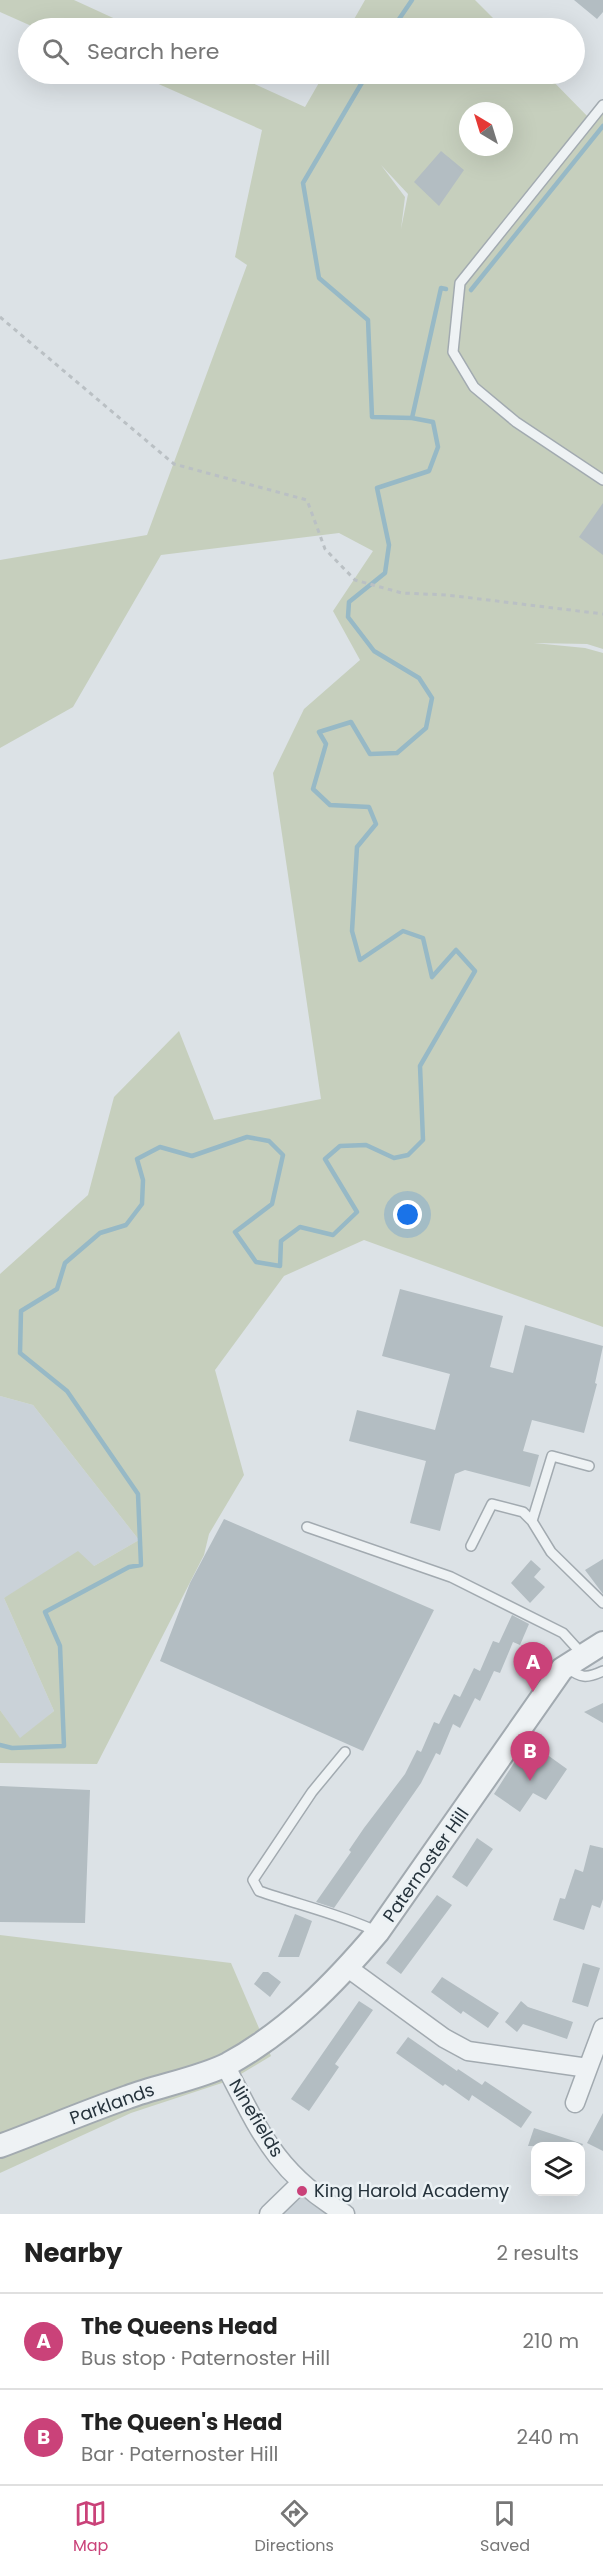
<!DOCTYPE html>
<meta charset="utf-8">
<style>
:root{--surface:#fff;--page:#f2f2f2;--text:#222;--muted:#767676;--line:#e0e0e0;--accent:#ca4279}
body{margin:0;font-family:Poppins,sans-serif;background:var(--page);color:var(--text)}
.controls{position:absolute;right:18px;bottom:18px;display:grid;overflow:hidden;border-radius:12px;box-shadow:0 6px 24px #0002}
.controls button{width:54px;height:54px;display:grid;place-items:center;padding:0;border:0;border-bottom:2px solid var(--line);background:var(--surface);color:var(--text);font:30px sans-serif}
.compass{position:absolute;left:459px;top:102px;width:54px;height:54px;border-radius:50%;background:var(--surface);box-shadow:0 6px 24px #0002;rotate:322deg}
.you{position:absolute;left:408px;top:1215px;width:21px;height:21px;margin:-15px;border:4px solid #fff;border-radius:50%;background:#1a73e8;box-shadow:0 0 0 9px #1a73e833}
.badge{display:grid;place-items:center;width:39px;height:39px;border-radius:50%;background:var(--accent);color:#fff;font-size:20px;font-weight:700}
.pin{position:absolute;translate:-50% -50px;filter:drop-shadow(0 2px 3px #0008)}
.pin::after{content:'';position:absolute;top:32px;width:21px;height:18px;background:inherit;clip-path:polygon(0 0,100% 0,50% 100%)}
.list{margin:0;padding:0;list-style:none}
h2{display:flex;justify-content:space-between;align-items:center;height:78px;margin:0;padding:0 24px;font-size:26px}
h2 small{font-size:20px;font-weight:400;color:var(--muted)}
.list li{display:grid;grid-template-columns:39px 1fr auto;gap:18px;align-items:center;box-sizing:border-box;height:96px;padding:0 24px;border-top:2px solid var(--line)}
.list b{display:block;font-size:22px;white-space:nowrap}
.list p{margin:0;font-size:20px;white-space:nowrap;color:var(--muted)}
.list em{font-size:20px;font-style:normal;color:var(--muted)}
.icon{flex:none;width:33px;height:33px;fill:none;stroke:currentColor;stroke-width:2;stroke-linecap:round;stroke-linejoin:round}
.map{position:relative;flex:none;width:603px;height:2214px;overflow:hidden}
.search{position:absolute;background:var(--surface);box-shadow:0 6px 24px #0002;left:18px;right:18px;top:18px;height:66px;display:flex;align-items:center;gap:15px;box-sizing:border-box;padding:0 21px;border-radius:33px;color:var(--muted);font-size:22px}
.sheet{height:270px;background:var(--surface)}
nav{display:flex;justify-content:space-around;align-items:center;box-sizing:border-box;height:84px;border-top:2px solid var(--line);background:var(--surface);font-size:16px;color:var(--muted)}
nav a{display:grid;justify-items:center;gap:3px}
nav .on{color:var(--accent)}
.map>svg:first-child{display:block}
.built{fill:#cad2d8}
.green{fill:#c6cfbd;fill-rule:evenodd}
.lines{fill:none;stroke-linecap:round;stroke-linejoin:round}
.stream{stroke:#97b9c6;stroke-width:4.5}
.building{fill:#b3bdc2}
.service-casing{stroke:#a2aab0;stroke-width:12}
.minor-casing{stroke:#a2aab0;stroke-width:21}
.tertiary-casing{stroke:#a2aab0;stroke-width:26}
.path{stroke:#bac0c4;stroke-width:3;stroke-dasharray:4.5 4.5;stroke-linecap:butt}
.service{stroke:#eef2f4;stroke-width:9}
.minor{stroke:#eef2f4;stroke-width:18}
.tertiary{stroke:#eef2f4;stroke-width:22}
.poi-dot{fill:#ca4279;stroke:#ebf1f4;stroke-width:2}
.labels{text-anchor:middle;stroke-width:5;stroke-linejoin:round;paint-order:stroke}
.street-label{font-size:18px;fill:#26333c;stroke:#ebf1f4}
.poi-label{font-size:18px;fill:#26333c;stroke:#ebf1f4;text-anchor:start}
</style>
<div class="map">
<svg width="603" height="2214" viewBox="0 0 603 2214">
<rect width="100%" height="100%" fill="#dce2e6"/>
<path class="built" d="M 0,1396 L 33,1405 L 139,1540 L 94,1566 L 4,1598 L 54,1711 L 20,1739 L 0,1710 Z
M 301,2183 L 345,2214 L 269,2214 Z"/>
<path class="green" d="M 0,0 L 74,0 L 135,28 L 36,28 L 0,12 Z
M 365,0 L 475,0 L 503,28 L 349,28 Z
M 136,74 L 233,74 L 305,107 L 324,74 L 546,74 L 591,120 L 603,106 L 603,649 L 587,644 L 534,643 L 585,648 L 603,653 L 603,1327 L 364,1240 L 284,1276 L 215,1370 L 244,1475 L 209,1534 L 204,1555 L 97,1764 L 0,1763 L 0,1710 L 20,1738 L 54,1711 L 4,1598 L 78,1551 L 94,1566 L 139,1540 L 33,1405 L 0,1396 L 0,1274 L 88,1195 L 114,1097 L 179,1031 L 214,1120 L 321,1099 L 273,773 L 304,709 L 360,660 L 333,611 L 373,551 L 339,533 L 161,555 L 73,707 L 0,748 L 0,560 L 147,535 L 247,265 L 235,257 L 262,130 ZM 468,111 L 504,111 L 504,147 L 468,147 ZM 381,165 L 408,194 L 401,229 L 405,197 Z
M 0,1935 L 231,1963 L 271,2056 L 231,2080 L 131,2113 L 0,2173 Z"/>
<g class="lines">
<path class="stream" d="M 393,28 L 412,0
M 471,290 L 603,126
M 412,418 L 441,288 L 446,289
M 0,1745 L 12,1748 L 64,1746 L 60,1646 L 45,1612 L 129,1567 L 141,1565 L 138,1494 L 67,1391 L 20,1353 L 21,1311 L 57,1289 L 65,1263 L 100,1233 L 126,1225 L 142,1204 L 143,1180 L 137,1159 L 160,1147 L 192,1156 L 247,1137 L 269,1141 L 283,1155 L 272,1204 L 235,1232 L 256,1262 L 280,1266 L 281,1241 L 300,1227 L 333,1235 L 357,1212 L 325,1159 L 340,1146 L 366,1145 L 394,1158 L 408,1155 L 423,1140 L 420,1066 L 475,971 L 456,950 L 432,977 L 423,938 L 403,931 L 360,960 L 352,931 L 357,847 L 376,824 L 369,807 L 330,805 L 313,789 L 326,744 L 319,732 L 351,722 L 370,754 L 397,753 L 426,728 L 432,698 L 419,678 L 374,651 L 348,617 L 349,602 L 385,573 L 389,545 L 377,488 L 429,471 L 438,447 L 433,422 L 412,418 L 372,417 L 368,320 L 319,278 L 303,183 L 367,74"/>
</g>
<path class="building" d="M 574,0 L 603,0 L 603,12 L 597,19 Z
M 441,151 L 464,170 L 439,206 L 414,182 Z
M 603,503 L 603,555 L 579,537 Z
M 400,1289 L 503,1316 L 490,1367 L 513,1373 L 525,1325 L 603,1346 L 595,1383 L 597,1384 L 584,1433 L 532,1420 L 523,1451 L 539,1455 L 530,1487 L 465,1470 L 455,1474 L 440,1531 L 410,1523 L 426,1461 L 349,1441 L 357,1410 L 435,1430 L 450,1374 L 382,1356 Z
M 224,1519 L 434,1610 L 363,1751 L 160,1661 L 190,1583 Z
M 603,1559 L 603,1594 L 585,1570 Z
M 531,1560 L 541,1569 L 534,1577 L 545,1587 L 530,1603 L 511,1583 Z
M 512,1615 L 529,1624 L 520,1645 L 513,1642 L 500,1673 L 494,1671 L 480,1701 L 475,1698 L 460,1728 L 453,1724 L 440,1755 L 436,1753 L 421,1783 L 334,1908 L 316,1902 L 351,1852 L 349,1850 L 364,1828 L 405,1774 L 417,1750 L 421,1752 L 434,1722 L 439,1724 L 454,1694 L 460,1697 L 474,1668 L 480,1671 L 493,1641 L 499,1643 Z
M 603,1703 L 603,1723 L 584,1712 Z
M 528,1741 L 567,1769 L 546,1800 L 533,1793 L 520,1812 L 494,1794 Z
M 0,1786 L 90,1790 L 85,1923 L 0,1922 Z
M 477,1838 L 493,1849 L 467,1887 L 452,1877 Z
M 590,1845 L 603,1848 L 603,1899 L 600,1908 L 592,1905 L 584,1930 L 553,1920 L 560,1898 L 565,1899 L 575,1869 L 583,1872 Z
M 437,1895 L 452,1905 L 401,1974 L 386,1963 Z
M 295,1914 L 312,1921 L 299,1957 L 278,1957 Z
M 583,1963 L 600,1968 L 588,2007 L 572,2002 Z
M 263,1972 L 268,1972 L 281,1982 L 270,1997 L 254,1984 Z
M 442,1977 L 499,2013 L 488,2028 L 463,2011 L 461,2014 L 431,1992 Z
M 359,2001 L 373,2010 L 335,2064 L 339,2067 L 309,2111 L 291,2099 Z
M 521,2001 L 528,2007 L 573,2022 L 567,2039 L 523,2024 L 517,2032 L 505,2022 Z
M 408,2037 L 457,2071 L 458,2069 L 482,2085 L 485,2081 L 532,2112 L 521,2128 L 472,2095 L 469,2101 L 445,2084 L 443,2086 L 396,2053 Z
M 603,2113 L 603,2151 L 587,2143 Z
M 534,2128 L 583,2144 L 582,2146 L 528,2146 Z"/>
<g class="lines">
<defs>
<path id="service" d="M 603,105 L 460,283 L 453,352 L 474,387 L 516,422 L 603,480
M 532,1521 L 552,1456 L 589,1466
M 307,1527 L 451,1577 L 563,1633 L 583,1655
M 471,1546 L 492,1504 L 523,1512 L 532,1521 L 551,1552 L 603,1603
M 566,1667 C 581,1678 586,1679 603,1671
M 345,1752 L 312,1792 L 253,1880 L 259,1891 C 299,1905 340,1914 378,1932"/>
<path id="minor" d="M 348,1968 L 444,2038 L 468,2051 L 588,2068 L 603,2028
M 225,2065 C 260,2132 277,2174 345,2214
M 575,2103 L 588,2068
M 269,2214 L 301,2183"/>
<path id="tertiary" d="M 0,2146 C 43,2130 85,2112 128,2097 C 157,2086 201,2078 228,2064 C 288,2031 334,1984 378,1932 L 562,1669 L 603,1643"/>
</defs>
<use href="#service" class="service-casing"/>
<use href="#minor" class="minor-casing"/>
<use href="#tertiary" class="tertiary-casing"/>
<path class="path" d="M 0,317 L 174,464 L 307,500 L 325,549 L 355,580 L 402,593 L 447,595 L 603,614"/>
<use href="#service" class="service"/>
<use href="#minor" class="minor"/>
<use href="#tertiary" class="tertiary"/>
</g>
<circle class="poi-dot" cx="302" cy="2191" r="6"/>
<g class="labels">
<g class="street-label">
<text transform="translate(426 1865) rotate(-55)" y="6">Paternoster Hill</text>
<text transform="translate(112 2104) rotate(-20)" y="6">Parklands</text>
<text transform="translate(256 2118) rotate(59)" y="6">Ninefields</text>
</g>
<g class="poi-label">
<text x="314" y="2197">King Harold Academy</text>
</g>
</g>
</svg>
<div class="controls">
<button><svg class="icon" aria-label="layers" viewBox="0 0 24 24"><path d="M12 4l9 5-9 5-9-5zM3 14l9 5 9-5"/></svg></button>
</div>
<svg class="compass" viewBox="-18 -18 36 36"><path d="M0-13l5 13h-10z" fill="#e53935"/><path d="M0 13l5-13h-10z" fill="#767676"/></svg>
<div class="you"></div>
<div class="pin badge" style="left:533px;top:1692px">A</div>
<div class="pin badge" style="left:530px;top:1781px">B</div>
<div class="search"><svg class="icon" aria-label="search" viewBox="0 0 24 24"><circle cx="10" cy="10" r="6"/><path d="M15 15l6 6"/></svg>Search here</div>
</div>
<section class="sheet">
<h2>Nearby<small>2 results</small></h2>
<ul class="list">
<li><span class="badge">A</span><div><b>The Queens Head</b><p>Bus stop · Paternoster Hill</p></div><em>210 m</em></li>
<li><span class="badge">B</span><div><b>The Queen's Head</b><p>Bar · Paternoster Hill</p></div><em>240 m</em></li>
</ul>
</section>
<nav>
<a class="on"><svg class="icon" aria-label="map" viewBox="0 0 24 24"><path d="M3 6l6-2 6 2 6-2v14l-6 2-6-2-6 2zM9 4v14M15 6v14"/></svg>Map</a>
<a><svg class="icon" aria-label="directions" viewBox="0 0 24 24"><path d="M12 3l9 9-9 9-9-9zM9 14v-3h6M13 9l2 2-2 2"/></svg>Directions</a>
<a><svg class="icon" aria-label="saved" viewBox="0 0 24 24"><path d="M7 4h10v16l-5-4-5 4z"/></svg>Saved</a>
</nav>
